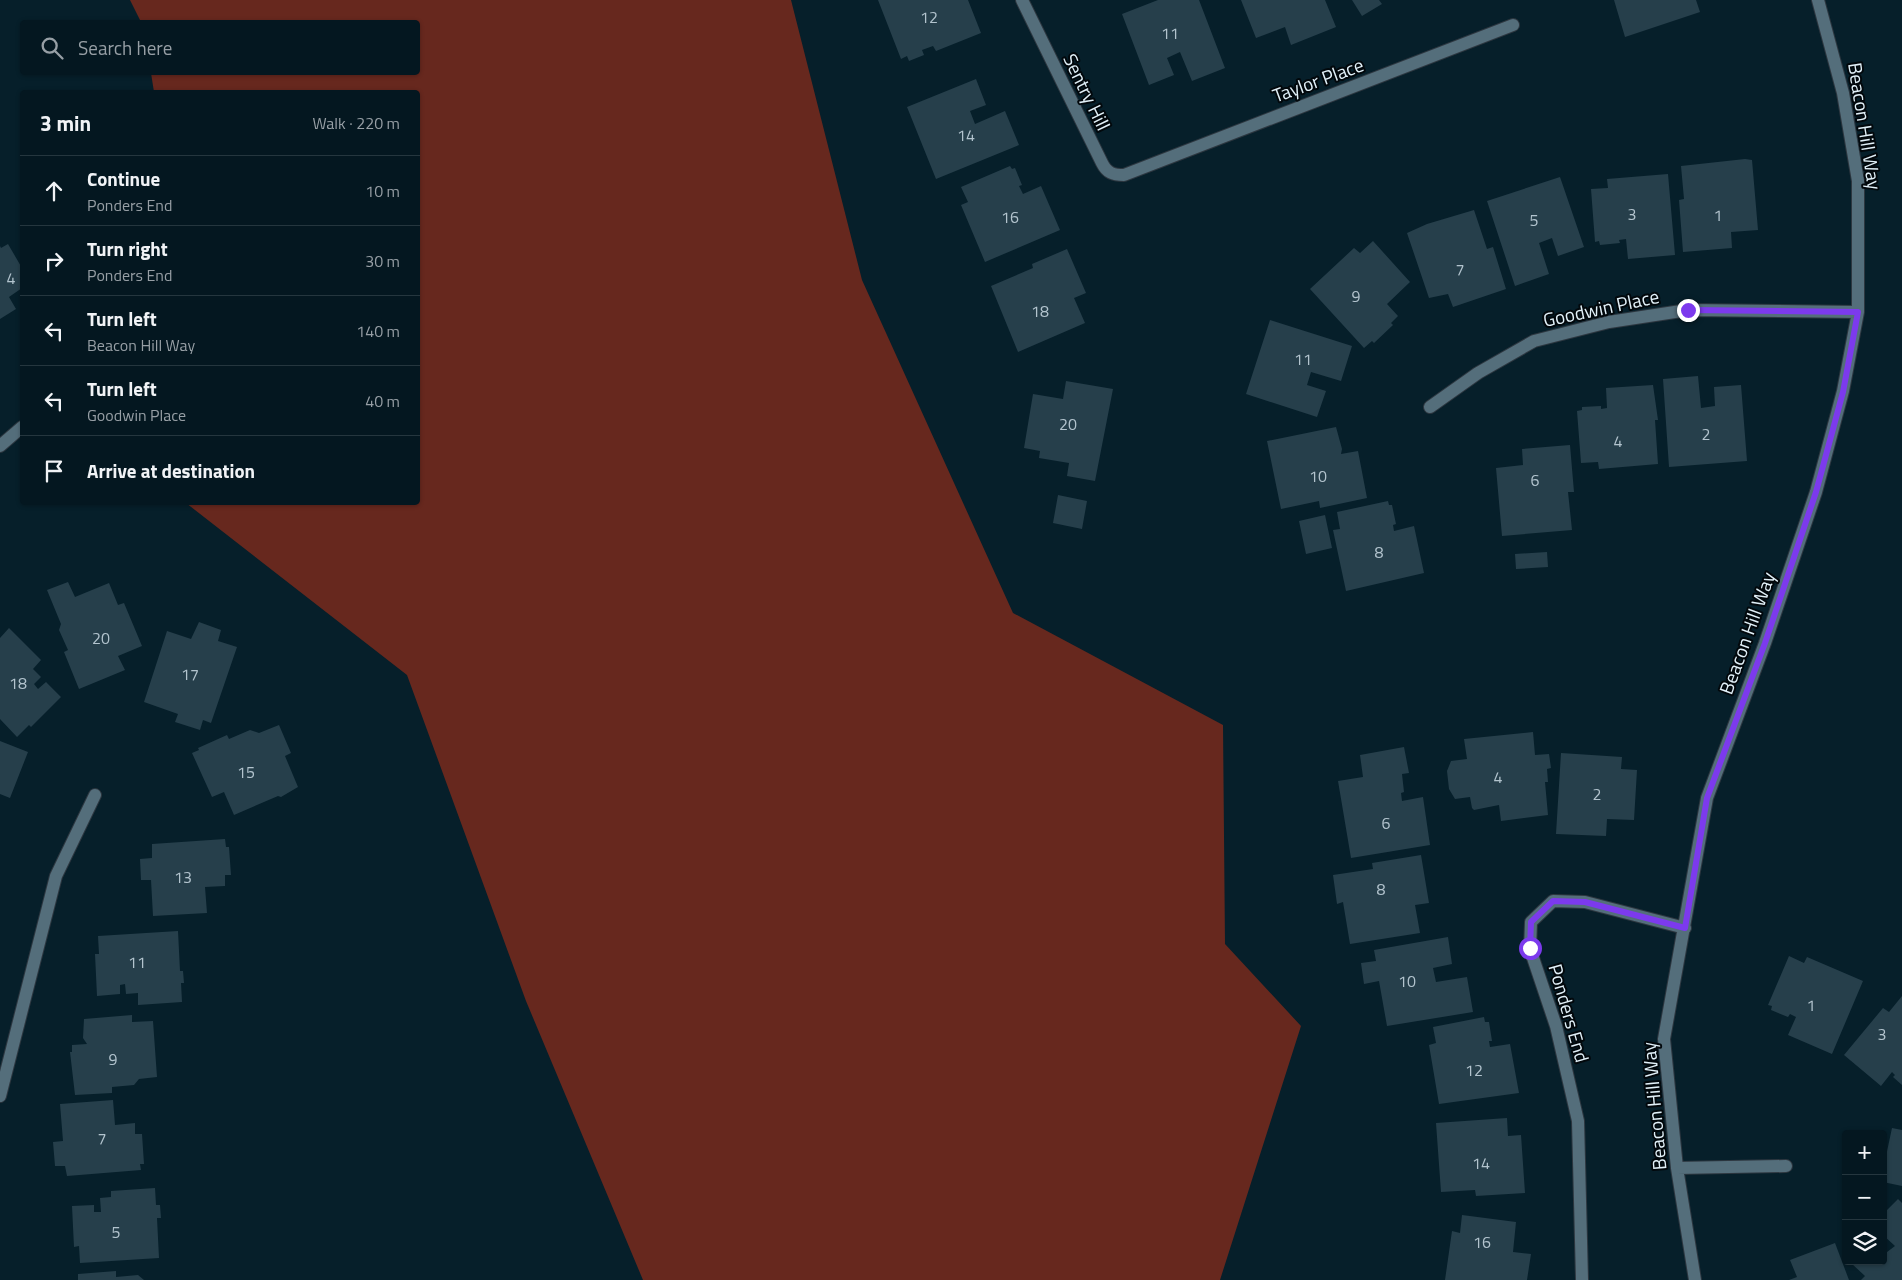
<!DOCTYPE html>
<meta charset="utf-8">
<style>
:root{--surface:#041720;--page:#0d2029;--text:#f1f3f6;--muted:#979fa5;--line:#25363e}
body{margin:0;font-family:"Titillium Web",sans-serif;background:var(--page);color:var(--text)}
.controls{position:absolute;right:15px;bottom:15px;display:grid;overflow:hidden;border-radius:5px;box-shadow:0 1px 4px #0004}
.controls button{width:45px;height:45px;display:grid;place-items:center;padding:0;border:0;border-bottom:1px solid var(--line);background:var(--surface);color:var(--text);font:25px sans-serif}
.stop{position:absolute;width:15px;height:15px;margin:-11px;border:4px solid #7c3aed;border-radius:50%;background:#fff}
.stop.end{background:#7c3aed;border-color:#fff;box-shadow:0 1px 5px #0008}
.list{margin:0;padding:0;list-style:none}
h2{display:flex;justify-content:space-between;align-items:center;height:65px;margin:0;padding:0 20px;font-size:21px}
h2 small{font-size:16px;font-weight:400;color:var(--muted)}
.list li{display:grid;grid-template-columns:32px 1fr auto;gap:15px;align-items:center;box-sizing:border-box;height:70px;padding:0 20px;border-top:1px solid var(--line)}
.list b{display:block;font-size:19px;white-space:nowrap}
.list p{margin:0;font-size:16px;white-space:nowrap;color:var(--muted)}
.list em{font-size:16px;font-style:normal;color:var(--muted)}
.icon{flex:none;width:28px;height:28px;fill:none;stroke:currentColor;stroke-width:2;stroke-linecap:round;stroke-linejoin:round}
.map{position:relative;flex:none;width:1902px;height:1280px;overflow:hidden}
.search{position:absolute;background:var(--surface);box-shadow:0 1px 4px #0004;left:20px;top:20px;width:400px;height:55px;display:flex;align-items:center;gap:12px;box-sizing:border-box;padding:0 18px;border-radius:5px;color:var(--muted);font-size:19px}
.panel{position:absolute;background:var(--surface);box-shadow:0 1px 4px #0004;left:20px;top:90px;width:400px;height:415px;border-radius:5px}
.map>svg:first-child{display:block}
.green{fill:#67281e}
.building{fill:#263f4b}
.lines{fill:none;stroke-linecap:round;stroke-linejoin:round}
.minor-casing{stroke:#2d3740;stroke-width:14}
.minor{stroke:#546e7b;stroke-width:12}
.route{stroke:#7c3aed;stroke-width:6}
.labels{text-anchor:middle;stroke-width:4;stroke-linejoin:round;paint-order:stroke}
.number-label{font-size:16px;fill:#b3c4ce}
.street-label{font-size:19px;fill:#e2f1f9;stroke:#02080c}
</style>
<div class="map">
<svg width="1902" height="1280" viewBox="0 0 1902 1280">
<rect width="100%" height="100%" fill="#061f2a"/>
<path class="green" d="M 130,0 L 791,0 L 862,280 L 1013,613 L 1223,725 L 1225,944 L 1301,1026 L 1220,1280 L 643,1280 L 526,1001 L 407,675 L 186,503 L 418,502 L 418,92 L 154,92 L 151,73 L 418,72 L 418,22 L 141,22 Z"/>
<path class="building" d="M 878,0 L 968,0 L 981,33 L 936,51 L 933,46 L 922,50 L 924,55 L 909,61 L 907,56 L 901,59 Z
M 1158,0 L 1199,0 L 1225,68 L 1192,81 L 1180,52 L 1167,58 L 1174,75 L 1149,85 L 1122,14 Z
M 1241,0 L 1325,0 L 1336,27 L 1291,45 L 1285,27 L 1256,38 Z
M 1352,0 L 1379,0 L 1382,4 L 1362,16 Z
M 1614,0 L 1696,0 L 1700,12 L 1625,37 Z
M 976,79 L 986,105 L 970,111 L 975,124 L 1005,111 L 1019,145 L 936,179 L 907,107 Z
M 1745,159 L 1752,160 L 1758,230 L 1731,232 L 1732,248 L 1683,252 L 1679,200 L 1684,199 L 1681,166 Z
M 1010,166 L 1012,169 L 1015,168 L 1022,185 L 1019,186 L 1023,194 L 1041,186 L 1060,230 L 985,262 L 961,205 L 968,202 L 961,187 Z
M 1668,174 L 1675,255 L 1628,259 L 1626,239 L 1619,240 L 1620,243 L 1600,245 L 1599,241 L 1595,242 L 1591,189 L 1608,188 L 1607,179 Z
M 1560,177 L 1584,247 L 1558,256 L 1552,238 L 1539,243 L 1549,274 L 1515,286 L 1487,201 Z
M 1474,210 L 1487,249 L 1493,247 L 1506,289 L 1453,307 L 1448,294 L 1429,298 L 1407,233 L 1427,224 Z
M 1373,241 L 1410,282 L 1387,304 L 1398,316 L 1391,323 L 1393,325 L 1374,343 L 1372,341 L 1364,348 L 1310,289 L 1354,248 L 1360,253 Z
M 8,244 L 22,268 L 22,288 L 9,297 L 16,309 L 0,319 L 0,246 L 1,248 Z
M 1067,249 L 1086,293 L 1074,298 L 1085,323 L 1018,352 L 991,286 L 1033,268 L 1032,264 Z
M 1270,320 L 1352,346 L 1341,381 L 1311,372 L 1307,385 L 1326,391 L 1317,417 L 1246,394 Z
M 1698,376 L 1701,408 L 1715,406 L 1714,387 L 1741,385 L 1747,461 L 1669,467 L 1663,379 Z
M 1066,381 L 1113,389 L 1095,481 L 1067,476 L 1069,463 L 1039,458 L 1040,451 L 1024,448 L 1033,394 L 1063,399 Z
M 1653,385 L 1658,420 L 1655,420 L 1658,464 L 1599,469 L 1598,462 L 1581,463 L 1577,411 L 1582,410 L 1582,407 L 1601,406 L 1601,409 L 1607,408 L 1606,388 Z
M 1336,427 L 1342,449 L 1341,454 L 1358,451 L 1367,498 L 1320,508 L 1319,501 L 1281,509 L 1267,441 Z
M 1570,445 L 1574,492 L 1568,492 L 1572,530 L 1502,536 L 1496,468 L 1523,465 L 1522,449 Z
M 1058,495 L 1087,501 L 1082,529 L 1053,523 Z
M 1388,501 L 1389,505 L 1392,505 L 1396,524 L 1393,525 L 1394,531 L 1414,526 L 1424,573 L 1346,591 L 1333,530 L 1340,529 L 1337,512 Z
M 1325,515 L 1332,548 L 1306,554 L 1299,521 Z
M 1547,552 L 1548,567 L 1516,569 L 1515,554 Z
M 68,582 L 75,597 L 109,583 L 118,605 L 124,603 L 142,646 L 118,656 L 125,670 L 79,689 L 64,652 L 68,650 L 59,630 L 61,624 L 47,590 Z
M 199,622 L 221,630 L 218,641 L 237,647 L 211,723 L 203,720 L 200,730 L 175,722 L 178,714 L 144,702 L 167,631 L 191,639 Z
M 9,628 L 41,660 L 33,669 L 41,677 L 34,684 L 38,689 L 46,682 L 61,697 L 31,727 L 29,725 L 17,737 L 0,719 L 0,638 Z
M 279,725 L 291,753 L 285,756 L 298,787 L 281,797 L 278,796 L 234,815 L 224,792 L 212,797 L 192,753 L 199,750 L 198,748 L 227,735 L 229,739 L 250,730 L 259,733 Z
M 1533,732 L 1535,755 L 1549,754 L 1551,768 L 1547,769 L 1548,782 L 1545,782 L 1548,815 L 1501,821 L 1499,805 L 1474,810 L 1472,808 L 1470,797 L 1455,799 L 1449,789 L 1447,771 L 1451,761 L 1467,759 L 1464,739 Z
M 0,741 L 28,752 L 10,798 L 0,794 Z
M 1404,747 L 1409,773 L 1402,774 L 1404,792 L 1401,793 L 1402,801 L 1423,797 L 1430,845 L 1351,858 L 1338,781 L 1363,777 L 1360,755 Z
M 1561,753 L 1622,757 L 1621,769 L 1637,770 L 1634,820 L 1607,819 L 1606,836 L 1556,834 Z
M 225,839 L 226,847 L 229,847 L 231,875 L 225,875 L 225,886 L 205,887 L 207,913 L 153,916 L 151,880 L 141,880 L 140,859 L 152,858 L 152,844 Z
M 1421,855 L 1429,903 L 1415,905 L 1420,933 L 1350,944 L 1343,902 L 1337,904 L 1333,875 L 1373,869 L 1372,863 Z
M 178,931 L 180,971 L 183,971 L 184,983 L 181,983 L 182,1002 L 138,1005 L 138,993 L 126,994 L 125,984 L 120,985 L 120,994 L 97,996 L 95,954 L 99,954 L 98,936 Z
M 1448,937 L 1452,964 L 1433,968 L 1436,982 L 1467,977 L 1473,1012 L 1387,1026 L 1379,981 L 1364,984 L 1361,963 L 1376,961 L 1374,950 Z
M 1789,956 L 1804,963 L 1807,957 L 1863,981 L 1832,1054 L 1788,1035 L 1796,1017 L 1790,1014 L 1788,1017 L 1771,1010 L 1772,1006 L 1768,1005 Z
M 1902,996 L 1902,1085 L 1893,1077 L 1895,1075 L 1892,1072 L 1881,1086 L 1844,1055 L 1883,1008 L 1889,1012 Z
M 132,1015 L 132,1022 L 153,1021 L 157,1077 L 139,1079 L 134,1085 L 112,1087 L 112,1093 L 75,1095 L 70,1052 L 72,1052 L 72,1045 L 87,1044 L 83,1038 L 84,1019 Z
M 1484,1017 L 1485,1022 L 1489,1022 L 1492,1041 L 1489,1041 L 1490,1047 L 1510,1044 L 1519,1093 L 1439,1104 L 1429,1045 L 1436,1043 L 1433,1027 Z
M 113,1100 L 115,1125 L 135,1123 L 135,1134 L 142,1134 L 144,1164 L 140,1164 L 141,1170 L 67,1176 L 65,1166 L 55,1166 L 53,1142 L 63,1141 L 60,1104 Z
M 1507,1118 L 1508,1136 L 1521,1135 L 1525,1193 L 1476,1196 L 1475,1190 L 1441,1192 L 1436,1123 Z
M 1892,1128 L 1902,1130 L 1902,1186 L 1883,1182 L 1883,1170 Z
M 155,1188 L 156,1205 L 160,1205 L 161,1218 L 157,1218 L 159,1258 L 80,1263 L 79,1246 L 74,1247 L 72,1206 L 94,1205 L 94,1212 L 101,1212 L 100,1198 L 111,1197 L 111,1191 Z
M 1898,1199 L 1902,1203 L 1902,1280 L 1861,1280 L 1865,1276 L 1851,1263 L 1853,1261 L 1883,1261 L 1883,1255 L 1895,1246 L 1883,1235 L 1883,1214 Z
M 1462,1215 L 1516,1222 L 1513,1252 L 1531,1254 L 1527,1280 L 1445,1280 L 1452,1231 L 1460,1233 Z
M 1835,1243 L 1849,1280 L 1789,1280 L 1797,1277 L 1790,1260 Z
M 116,1271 L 116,1277 L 138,1275 L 144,1280 L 78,1280 L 78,1274 Z"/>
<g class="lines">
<defs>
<path id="minor" d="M 1022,0 L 1102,163 C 1107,173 1113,175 1124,175 L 1513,25
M 1430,407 L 1478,373 L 1534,341 L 1609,322 L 1688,310 L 1858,312
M 0,446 L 22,427
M 0,1096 L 56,876 L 95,795
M 1677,1168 L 1786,1166
M 1582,1280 L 1578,1121 L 1556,1026 L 1530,949 L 1531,922 L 1553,901 L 1585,902 L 1685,928
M 1695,1280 L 1677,1168 L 1664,1039 L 1707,798 L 1765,643 L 1816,492 L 1843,391 L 1858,312 L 1858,181 L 1843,93 L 1818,0"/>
</defs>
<use href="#minor" class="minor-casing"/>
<use href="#minor" class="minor"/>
</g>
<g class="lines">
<path class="route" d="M 1530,948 L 1531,922 L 1553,901 L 1585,902 L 1685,928 L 1707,798 L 1765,643 L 1816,492 L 1843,392 L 1858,312 L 1688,310"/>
</g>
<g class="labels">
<g class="number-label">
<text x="929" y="23">12</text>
<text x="1170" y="39">11</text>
<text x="966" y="141">14</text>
<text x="1632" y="220">3</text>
<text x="1718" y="221">1</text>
<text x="1010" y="223">16</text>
<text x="1534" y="226">5</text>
<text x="1460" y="275">7</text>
<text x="11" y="284">4</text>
<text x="1356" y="302">9</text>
<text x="1040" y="317">18</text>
<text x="1303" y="365">11</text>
<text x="1068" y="430">20</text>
<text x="1706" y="440">2</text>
<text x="1618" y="447">4</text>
<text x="1318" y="482">10</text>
<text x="1535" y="486">6</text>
<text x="1379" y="558">8</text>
<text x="101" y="644">20</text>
<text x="190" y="680">17</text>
<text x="18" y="689">18</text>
<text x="246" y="778">15</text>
<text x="1498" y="783">4</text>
<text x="1597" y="800">2</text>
<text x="1386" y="829">6</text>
<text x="183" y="883">13</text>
<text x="1381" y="895">8</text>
<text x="137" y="968">11</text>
<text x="1407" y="987">10</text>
<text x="1811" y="1011">1</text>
<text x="1882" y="1040">3</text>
<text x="113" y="1065">9</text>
<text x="1474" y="1076">12</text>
<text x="102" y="1144">7</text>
<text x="1481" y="1169">14</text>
<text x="116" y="1238">5</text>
<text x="1482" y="1248">16</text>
</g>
<g class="street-label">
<text transform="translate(1318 80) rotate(-20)" y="7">Taylor Place</text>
<text transform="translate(1087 92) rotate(64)" y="7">Sentry Hill</text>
<text transform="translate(1865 126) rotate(81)" y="7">Beacon Hill Way</text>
<text transform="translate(1601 308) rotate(-12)" y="7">Goodwin Place</text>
<text transform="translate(1747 633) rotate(-70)" y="7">Beacon Hill Way</text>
<text transform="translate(1569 1013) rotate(74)" y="7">Ponders End</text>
<text transform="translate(1654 1106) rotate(-95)" y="7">Beacon Hill Way</text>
</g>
</g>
</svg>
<div class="controls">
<button>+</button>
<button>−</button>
<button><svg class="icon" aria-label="layers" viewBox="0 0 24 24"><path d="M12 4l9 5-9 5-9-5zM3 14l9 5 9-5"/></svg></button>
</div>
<div class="stop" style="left:1530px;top:948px"></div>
<div class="stop end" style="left:1688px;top:310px"></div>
<div class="search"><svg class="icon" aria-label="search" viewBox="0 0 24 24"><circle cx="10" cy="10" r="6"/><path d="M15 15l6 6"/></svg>Search here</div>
<section class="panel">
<h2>3 min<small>Walk · 220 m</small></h2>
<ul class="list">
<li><svg class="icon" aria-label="ahead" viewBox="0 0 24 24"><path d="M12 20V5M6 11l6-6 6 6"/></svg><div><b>Continue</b><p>Ponders End</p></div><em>10 m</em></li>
<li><svg class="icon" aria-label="right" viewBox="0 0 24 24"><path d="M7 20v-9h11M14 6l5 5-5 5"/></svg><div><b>Turn right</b><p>Ponders End</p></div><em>30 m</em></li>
<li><svg class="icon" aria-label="left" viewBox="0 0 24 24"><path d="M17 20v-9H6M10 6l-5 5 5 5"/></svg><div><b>Turn left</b><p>Beacon Hill Way</p></div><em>140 m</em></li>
<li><svg class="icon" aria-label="left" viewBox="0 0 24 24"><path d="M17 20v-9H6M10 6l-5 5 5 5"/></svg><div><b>Turn left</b><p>Goodwin Place</p></div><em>40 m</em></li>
<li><svg class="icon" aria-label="arrive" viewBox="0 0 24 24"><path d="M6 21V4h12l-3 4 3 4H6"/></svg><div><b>Arrive at destination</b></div></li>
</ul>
</section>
</div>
